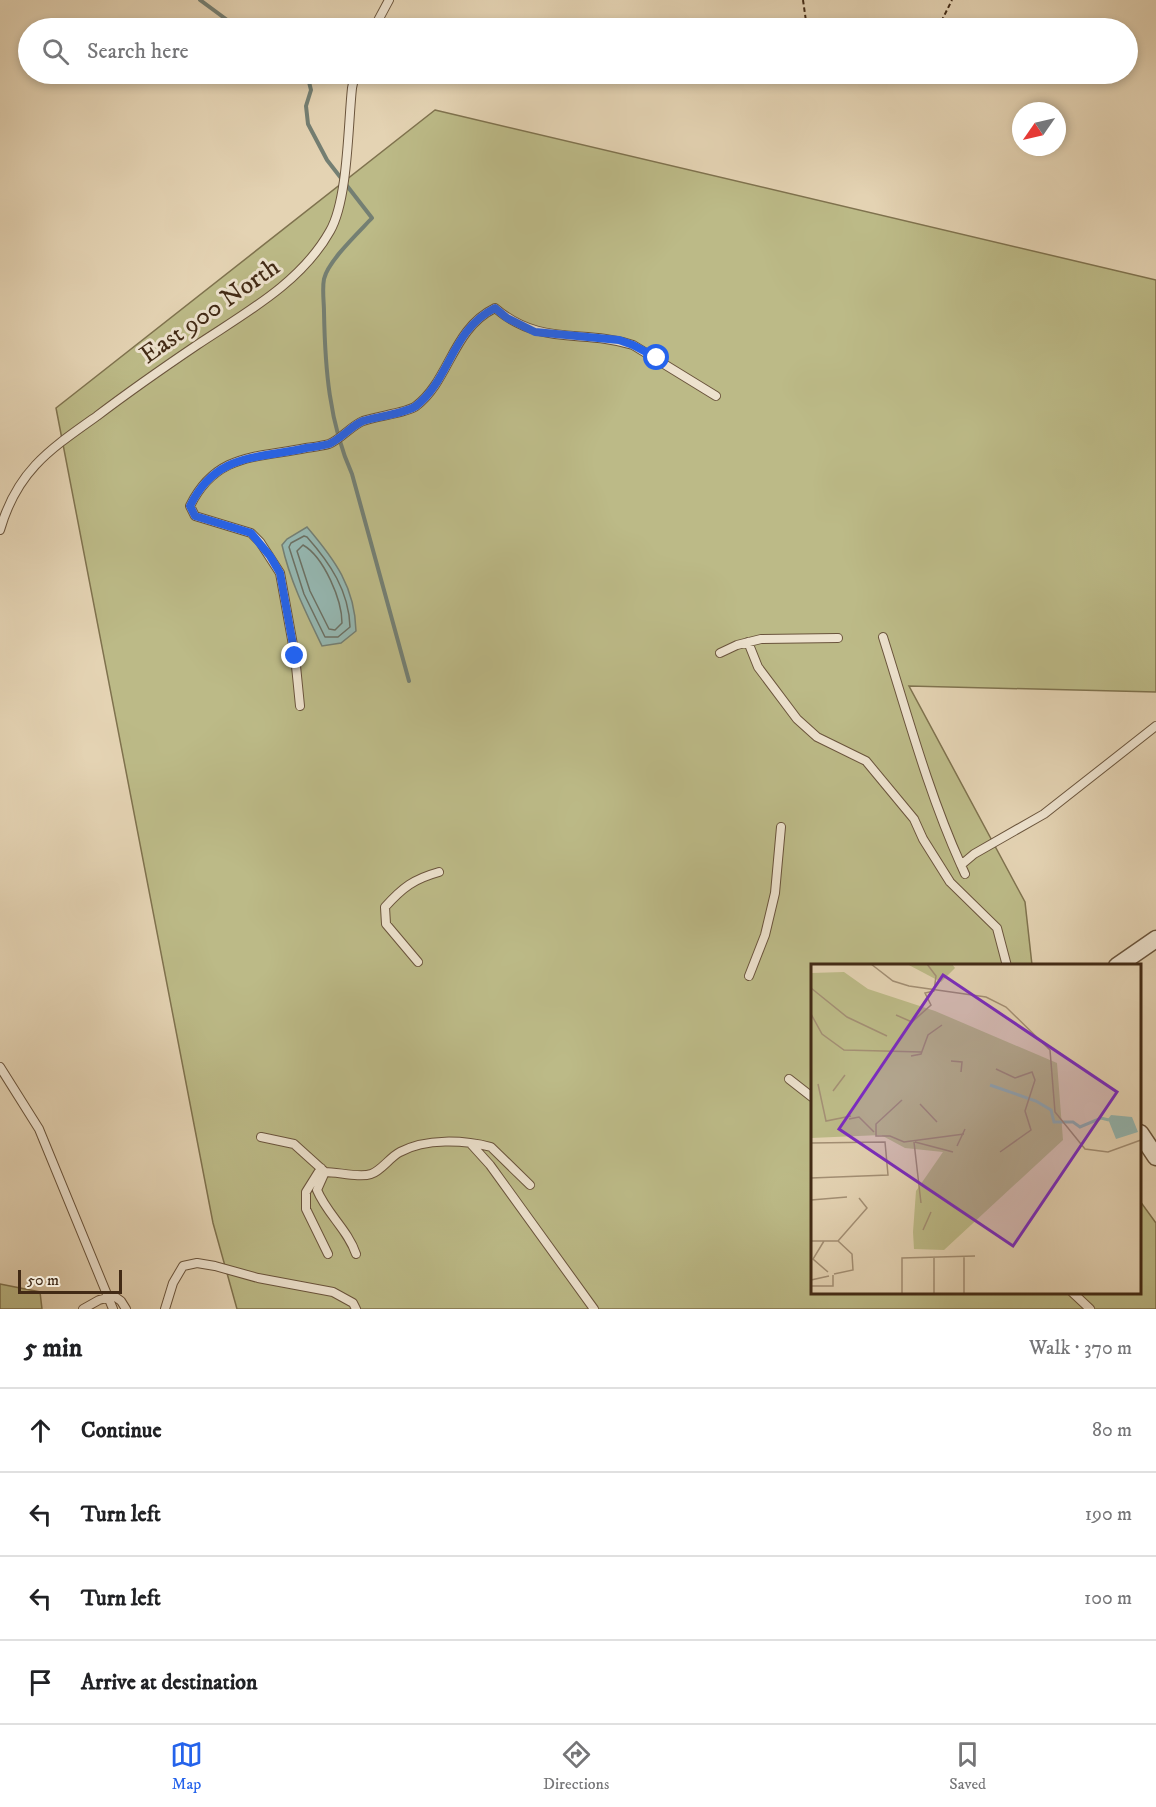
<!DOCTYPE html>
<meta charset="utf-8">
<style>
:root{--surface:#fff;--page:#f2f2f2;--text:#202124;--muted:#757577;--line:#e0e0e0;--accent:#2563eb}
body{margin:0;font-family:"IM FELL DW Pica",serif;background:var(--page);color:var(--text)}
.compass{position:absolute;left:1012px;top:102px;width:54px;height:54px;border-radius:50%;background:var(--surface);box-shadow:0 3px 9px #0003;rotate:236deg}
.scale{position:absolute;left:18px;bottom:15px;width:104px;box-sizing:border-box;padding-left:6px;border:3px solid #422a15;border-top:0;font-size:16px;line-height:21px;white-space:nowrap;color:#422a15;-webkit-text-stroke:4px #ede2ce;paint-order:stroke}
.stop{position:absolute;width:18px;height:18px;margin:-14px;border:4px solid #2563eb;border-radius:50%;background:#fff}
.stop.end{background:#2563eb;border-color:#fff;box-shadow:0 2px 6px #0008}
.list{margin:0;padding:0;list-style:none}
h2{display:flex;justify-content:space-between;align-items:center;height:78px;margin:0;padding:0 24px;font-size:26px}
h2 small{font-size:20px;font-weight:400;color:var(--muted)}
.list li{display:grid;grid-template-columns:39px 1fr auto;gap:18px;align-items:center;box-sizing:border-box;height:84px;padding:0 24px;border-top:2px solid var(--line)}
.list b{display:block;font-size:22px;white-space:nowrap}
.list em{font-size:20px;font-style:normal;color:var(--muted)}
.icon{flex:none;width:33px;height:33px;fill:none;stroke:currentColor;stroke-width:2;stroke-linecap:round;stroke-linejoin:round}
.map{position:relative;flex:none;width:1156px;height:1309px;overflow:hidden}
.search{position:absolute;background:var(--surface);box-shadow:0 3px 9px #0003;left:18px;right:18px;top:18px;height:66px;display:flex;align-items:center;gap:15px;box-sizing:border-box;padding:0 21px;border-radius:33px;color:var(--muted);font-size:22px}
.sheet{height:414px;background:var(--surface)}
nav{display:flex;justify-content:space-around;align-items:center;box-sizing:border-box;height:84px;border-top:2px solid var(--line);background:var(--surface);font-size:16px;color:var(--muted)}
nav a{display:grid;justify-items:center;gap:3px}
nav .on{color:var(--accent)}
.map>svg:first-child{display:block}
.green{fill:#bcba87;stroke:#7f724e;stroke-width:1.5}
.water{fill:#95b7b1;stroke:#747f73;stroke-width:1.5}
.lines{fill:none;stroke-linecap:round;stroke-linejoin:round}
.shore{stroke:#6c7063;stroke-width:1.5}
.stream{stroke:#747f73;stroke-width:4}
.service-casing{stroke:#6a543c;stroke-width:10}
.minor-casing{stroke:#6a543c;stroke-width:19}
.path{stroke:#422a15;stroke-width:2;stroke-dasharray:4.5 3;stroke-linecap:butt}
.service{stroke:#ede2ce;stroke-width:8}
.minor{stroke:#ede2ce;stroke-width:16}
.route{stroke:#2563eb;stroke-width:8}
.labels{text-anchor:middle;stroke-width:6;stroke-linejoin:round;paint-order:stroke}
.street-label{font-size:26px;fill:#422a15;stroke:#ede2ce}
.inset-river{fill:none;stroke:#95b7b1;stroke-width:3}
.inset-road{fill:none;stroke:#a38f74;stroke-width:1.5}
.view{fill:#7b2cbf;fill-opacity:0.15;stroke:#7b2cbf;stroke-width:3}
.inset-edge{fill:none;stroke:#422a15;stroke-width:3}
</style>
<div class="map">
<svg width="1156" height="1309" viewBox="0 0 1156 1309">
<rect width="100%" height="100%" fill="#e4d3b3"/>
<filter id="stains"><feTurbulence type="fractalNoise" baseFrequency=".00333" numOctaves="4"/><feColorMatrix values="0 0 0 0 .2 0 0 0 0 .09 0 0 0 0 .02 0 0 0 .5 -.17"/></filter>
<radialGradient id="worn" r=".72"><stop offset=".6" stop-color="#630" stop-opacity="0"/><stop offset="1" stop-color="#630" stop-opacity=".3"/></radialGradient>
<path class="green" d="M 435,110 L 1156,280 L 1156,692 L 909,686 L 1025,902 L 1032,965 L 812,966 L 812,1292 L 1140,1292 L 1140,1201 L 1156,1223 L 1156,1309 L 237,1309 L 213,1223 L 56,408 Z
M 0,1284 L 40,1292 L 42,1309 L 0,1309 Z"/>
<path class="water" d="M 307,527 C 335,560 355,587 356,631 L 341,643 L 322,646 C 306,613 290,581 282,545 L 287,539 Z"/>
<g class="lines">
<path class="shore" d="M 304,536 L 307,537 C 330,563 349,591 350,627 L 338,637 L 325,637 L 304,594 L 289,547 L 291,543 Z
M 303,545 C 324,557 342,600 342,623 L 335,630 L 329,629 L 310,591 L 297,551 Z"/>
<path class="stream" d="M 200,0 L 238,28
M 307,74 L 311,90 L 306,106 L 308,124 L 327,160 L 372,218 C 359,232 328,261 324,279 C 322,289 324,302 324,312 C 325,367 329,423 352,474 L 409,681"/>
<defs>
<path id="service" d="M 374,28 L 389,0
M 0,530 C 17,471 49,450 97,416 C 130,391 163,368 197,345 C 245,313 301,283 330,231 C 348,200 348,125 352,88 L 355,74
M 883,637 C 907,713 928,792 961,865
M 748,642 L 758,667 L 797,719 L 817,737 L 866,761 L 914,819 L 923,839 L 950,882 L 997,928 L 1007,966
M 720,653 L 737,645 L 761,639 L 838,638
M 300,706 L 295,656 L 280,573 L 260,542 L 251,533 L 195,516 L 190,506 C 216,453 256,458 306,448 C 313,447 322,446 329,444 C 341,439 351,426 363,421 C 376,416 407,413 416,406 C 450,380 452,329 495,308 C 541,347 582,329 633,345 L 716,396
M 965,874 L 961,865 L 974,854 L 1044,814 L 1156,726
M 418,962 L 386,924 L 385,907 C 403,887 414,879 439,872
M 749,976 L 765,935 L 775,893 L 781,827
M 0,1067 L 39,1129 L 113,1309
M 789,1079 L 812,1097
M 261,1137 L 294,1144 L 325,1172 C 338,1172 360,1178 371,1174 C 381,1171 390,1157 400,1152 C 426,1138 464,1140 491,1147 L 530,1185
M 471,1144 L 490,1165 L 594,1309
M 321,1168 L 306,1192 L 306,1209 L 328,1254
M 325,1172 L 317,1190 C 327,1214 348,1230 356,1254
M 1072,1292 L 1090,1309
M 83,1309 L 99,1300 L 114,1296 L 121,1301 L 126,1309
M 165,1309 L 173,1283 L 183,1266 L 197,1263 L 215,1266 L 258,1278 L 333,1292 L 353,1303 L 356,1309"/>
<path id="minor" d="M 1117,966 L 1156,939
M 1140,1133 L 1156,1157"/>
</defs>
<use href="#service" class="service-casing"/>
<use href="#minor" class="minor-casing"/>
<path class="path" d="M 803,0 L 807,28
M 938,28 L 952,0
M 830,74 L 843,83 L 885,79 L 897,74"/>
<use href="#service" class="service"/>
<use href="#minor" class="minor"/>
</g>
<g class="lines">
<path class="route" d="M 295,656 L 280,573 L 270,556 L 251,533 L 195,516 L 190,506 C 216,453 256,459 306,448 C 313,447 322,446 329,444 C 341,439 351,426 363,421 C 376,417 407,413 416,406 C 450,380 451,330 495,308 L 507,318 L 535,332 L 619,340 L 633,345 L 657,358"/>
</g>
<g class="labels">
<g class="street-label">
<text transform="translate(209 310) rotate(-35)" y="9">East 900 North</text>
</g>
</g>
<g transform="translate(811 964)">
<rect width="330" height="330" fill="#e4d3b3"/>
<path d="M 96,0 L 141,0 L 144,4 L 130,18 ZM 33,8 L 57,25 L 124,47 L 246,99 L 252,176 L 133,286 L 103,285 L 102,268 L 105,227 L 132,188 L 94,184 L 70,171 L 0,174 L 0,9 Z" fill="#bcba87"/>
<path d="M 300,151 L 321,153 L 327,168 L 305,175 L 297,155 Z" fill="#95b7b1"/>
<path class="inset-river" d="M 179,121 L 225,137 L 240,146 L 243,158 L 262,158 L 269,163 L 290,154 L 298,156"/>
<path class="inset-road" d="M 60,0 L 82,17 L 98,22 L 175,33 L 195,43 L 239,86 L 244,148 L 274,185 L 297,188 L 330,176M 0,24 L 36,53 L 76,72M 0,50 L 11,70 L 33,86 L 111,88M 85,51 L 101,58 L 120,41 L 114,29 L 123,27 L 125,12 L 116,0M 100,92 L 110,90 L 117,71 L 131,61M 140,97 L 151,98 L 150,108M 185,105 L 204,114 L 221,108 L 224,116 L 214,147 L 220,166 L 189,188M 7,120 L 15,157 L 40,152M 22,127 L 34,111M 91,136 L 65,160 L 65,172 L 79,172 L 93,178 L 153,170M 109,140 L 126,158M 38,155 L 48,153 L 63,168M 103,178 L 110,239M 104,178 L 142,188M 0,179 L 74,178 L 77,211 L 0,214M 146,182 L 154,165M 0,236 L 36,233M 112,266 L 120,248M 0,277 L 27,277 L 41,290 L 42,306 L 23,310M 13,277 L 2,295 L 17,308M 27,277 L 56,244 L 48,234M 123,293 L 123,330M 153,293 L 153,330M 0,316 L 18,312M 0,322 L 22,322 L 22,311M 91,330 L 91,294 L 164,292"/>
<path class="view" d="M 132,11 L 306,128 L 202,282 L 28,165 Z"/>
<rect width="330" height="330" class="inset-edge"/>
</g>
<rect width="100%" height="100%" filter="url(#stains)"/>
<rect width="100%" height="100%" fill="url(#worn)"/>
</svg>
<svg class="compass" viewBox="-18 -18 36 36"><path d="M0-13l5 13h-10z" fill="#e53935"/><path d="M0 13l5-13h-10z" fill="#757577"/></svg>
<div class="scale">50 m</div>
<div class="stop" style="left:657px;top:358px"></div>
<div class="stop end" style="left:295px;top:656px"></div>
<div class="search"><svg class="icon" aria-label="search" viewBox="0 0 24 24"><circle cx="10" cy="10" r="6"/><path d="M15 15l6 6"/></svg>Search here</div>
</div>
<section class="sheet">
<h2>5 min<small>Walk · 370 m</small></h2>
<ul class="list">
<li><svg class="icon" aria-label="ahead" viewBox="0 0 24 24"><path d="M12 20V5M6 11l6-6 6 6"/></svg><div><b>Continue</b></div><em>80 m</em></li>
<li><svg class="icon" aria-label="left" viewBox="0 0 24 24"><path d="M17 20v-9H6M10 6l-5 5 5 5"/></svg><div><b>Turn left</b></div><em>190 m</em></li>
<li><svg class="icon" aria-label="left" viewBox="0 0 24 24"><path d="M17 20v-9H6M10 6l-5 5 5 5"/></svg><div><b>Turn left</b></div><em>100 m</em></li>
<li><svg class="icon" aria-label="arrive" viewBox="0 0 24 24"><path d="M6 21V4h12l-3 4 3 4H6"/></svg><div><b>Arrive at destination</b></div></li>
</ul>
</section>
<nav>
<a class="on"><svg class="icon" aria-label="map" viewBox="0 0 24 24"><path d="M3 6l6-2 6 2 6-2v14l-6 2-6-2-6 2zM9 4v14M15 6v14"/></svg>Map</a>
<a><svg class="icon" aria-label="directions" viewBox="0 0 24 24"><path d="M12 3l9 9-9 9-9-9zM9 14v-3h6M13 9l2 2-2 2"/></svg>Directions</a>
<a><svg class="icon" aria-label="saved" viewBox="0 0 24 24"><path d="M7 4h10v16l-5-4-5 4z"/></svg>Saved</a>
</nav>
